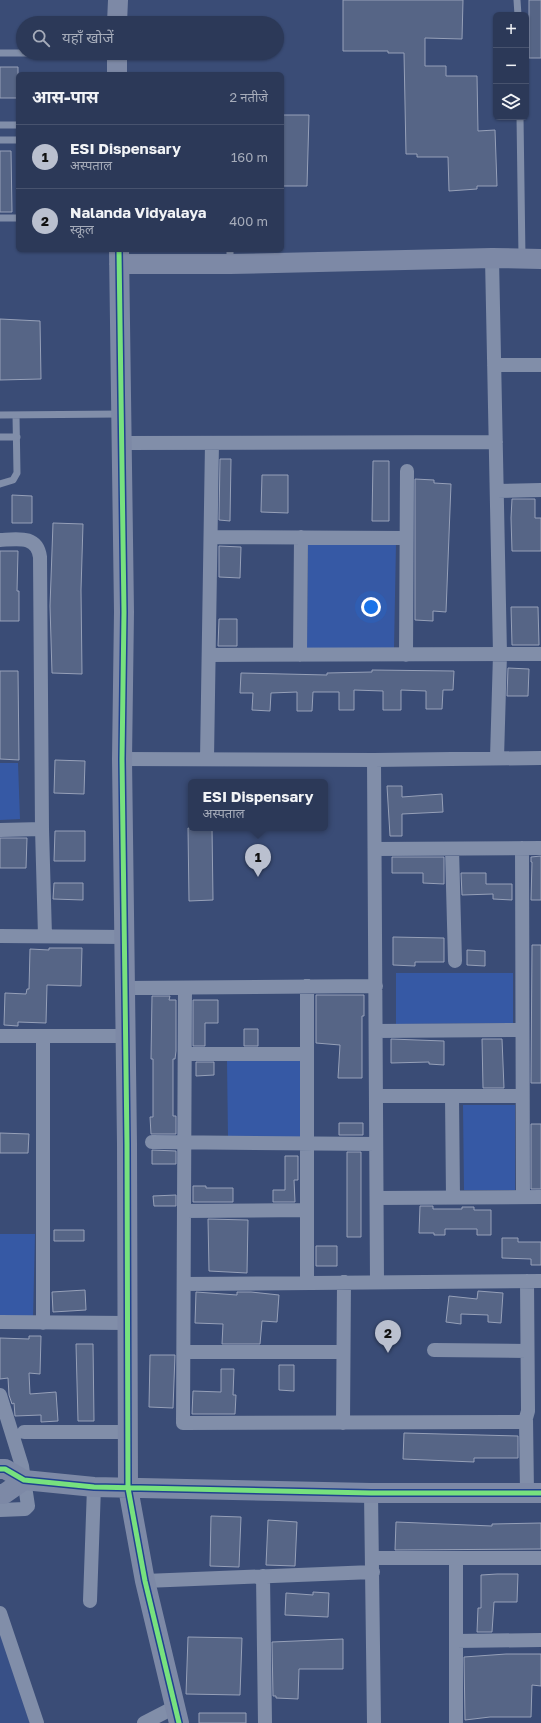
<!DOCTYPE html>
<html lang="hi">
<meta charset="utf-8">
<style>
:root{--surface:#2c3958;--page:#34405e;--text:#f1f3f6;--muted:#a6acba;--line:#48536e;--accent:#bac0cf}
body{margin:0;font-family:"Golos Text","Noto Sans Devanagari",sans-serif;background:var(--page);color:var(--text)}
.controls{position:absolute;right:12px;top:12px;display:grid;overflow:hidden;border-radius:6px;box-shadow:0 1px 3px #0004}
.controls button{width:36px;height:36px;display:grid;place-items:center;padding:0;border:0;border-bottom:1px solid var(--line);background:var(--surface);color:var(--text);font:20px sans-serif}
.you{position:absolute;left:371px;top:607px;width:14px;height:14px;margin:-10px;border:3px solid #fff;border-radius:50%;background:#1a73e8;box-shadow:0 0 0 6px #1a73e833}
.badge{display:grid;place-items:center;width:26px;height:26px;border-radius:50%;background:var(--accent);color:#111;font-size:13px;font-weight:700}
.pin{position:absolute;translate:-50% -33px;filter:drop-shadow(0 1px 2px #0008)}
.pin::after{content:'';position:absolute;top:21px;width:14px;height:12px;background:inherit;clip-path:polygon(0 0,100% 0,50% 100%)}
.popup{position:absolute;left:188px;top:779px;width:140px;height:52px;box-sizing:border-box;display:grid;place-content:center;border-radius:6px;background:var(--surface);filter:drop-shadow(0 1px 3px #0005);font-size:13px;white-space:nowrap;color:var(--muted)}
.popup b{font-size:15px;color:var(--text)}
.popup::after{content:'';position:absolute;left:50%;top:100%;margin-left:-8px;border:8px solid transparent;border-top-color:var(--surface)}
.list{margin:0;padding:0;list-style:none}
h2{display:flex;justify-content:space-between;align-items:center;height:52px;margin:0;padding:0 16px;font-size:17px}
h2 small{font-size:13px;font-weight:400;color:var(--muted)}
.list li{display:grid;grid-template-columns:26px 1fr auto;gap:12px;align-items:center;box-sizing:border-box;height:64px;padding:0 16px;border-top:1px solid var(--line)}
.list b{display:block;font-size:15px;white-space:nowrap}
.list p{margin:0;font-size:13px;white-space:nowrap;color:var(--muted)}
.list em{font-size:13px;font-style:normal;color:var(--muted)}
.icon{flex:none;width:22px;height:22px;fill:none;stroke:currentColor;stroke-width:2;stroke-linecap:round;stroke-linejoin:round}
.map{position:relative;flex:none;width:541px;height:1723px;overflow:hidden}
.search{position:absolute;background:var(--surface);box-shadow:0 1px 3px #0004;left:16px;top:16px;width:268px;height:44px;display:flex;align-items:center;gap:10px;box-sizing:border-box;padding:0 14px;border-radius:22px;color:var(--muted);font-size:15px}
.panel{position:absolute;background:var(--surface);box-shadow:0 1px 3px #0004;left:16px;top:72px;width:268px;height:180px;border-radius:6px}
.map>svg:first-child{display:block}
.green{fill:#3659a5}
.water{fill:#385087}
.building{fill:#566586;stroke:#96a0b8}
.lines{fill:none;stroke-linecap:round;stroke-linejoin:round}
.lane{stroke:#818ea9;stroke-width:7}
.street{stroke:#818ea9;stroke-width:14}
.secondary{stroke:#7d89a6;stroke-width:20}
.cycleway-casing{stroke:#21428f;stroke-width:8}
.cycleway{stroke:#77e17e;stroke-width:5}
</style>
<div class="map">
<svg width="541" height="1723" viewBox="0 0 541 1723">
<rect width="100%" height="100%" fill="#3a4c76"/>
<path class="green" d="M 308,542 L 396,543 L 394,649 L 307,648 Z
M 0,763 L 18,763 L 20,819 L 0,820 Z
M 396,973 L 513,973 L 513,1023 L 396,1024 Z
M 301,1059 L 301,1139 L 228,1139 L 227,1060 Z
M 463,1105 L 515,1105 L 515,1190 L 464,1190 Z
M 0,1234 L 35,1234 L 33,1318 L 0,1317 Z"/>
<path class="water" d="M 0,1634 L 30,1723 L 0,1723 Z"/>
<path class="building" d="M 343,0 L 463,0 L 462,39 L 425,38 L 425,66 L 446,66 L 446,76 L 477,76 L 478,131 L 495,130 L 497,186 L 477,186 L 477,189 L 449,191 L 448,157 L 417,157 L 417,154 L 406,154 L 404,53 L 388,53 L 388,51 L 343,51 Z
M 529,0 L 541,0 L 541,58 L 529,58 Z
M 0,67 L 18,67 L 18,98 L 0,98 Z
M 282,115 L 309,115 L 307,186 L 282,186 Z
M 0,151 L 11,151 L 12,212 L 0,212 Z
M 0,319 L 40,321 L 41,379 L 0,380 Z
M 220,459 L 231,459 L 230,521 L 219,520 Z
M 373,461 L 389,461 L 389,521 L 372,521 Z
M 262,475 L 288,475 L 288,513 L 261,512 Z
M 415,479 L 434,480 L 434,483 L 451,484 L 446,612 L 433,611 L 433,621 L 415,620 Z
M 12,495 L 32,496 L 32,523 L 12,523 Z
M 512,499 L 535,499 L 535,518 L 541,518 L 541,551 L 512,551 L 511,518 Z
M 53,523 L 83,524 L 81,590 L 82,674 L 52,673 L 50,606 Z
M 219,546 L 241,547 L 240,578 L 219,577 Z
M 0,551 L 18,551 L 17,591 L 19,591 L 19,621 L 0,621 Z
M 511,607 L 538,607 L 539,645 L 512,645 Z
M 219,619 L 237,619 L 237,646 L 218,646 Z
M 508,668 L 529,669 L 528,696 L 507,696 Z
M 372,670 L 454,671 L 453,690 L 443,690 L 442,709 L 426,709 L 426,691 L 401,690 L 401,710 L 383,710 L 383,691 L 354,690 L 354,710 L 339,710 L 339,692 L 313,692 L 312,711 L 297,711 L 297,692 L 271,693 L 270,711 L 252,710 L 253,693 L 240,693 L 241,673 L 327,675 L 327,673 L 372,672 Z
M 0,671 L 18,671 L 19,760 L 0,759 Z
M 55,760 L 85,761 L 84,794 L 54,793 Z
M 387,786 L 402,786 L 402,797 L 442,794 L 443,812 L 402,814 L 402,836 L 390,836 Z
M 188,828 L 212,828 L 213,900 L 189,901 Z
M 55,831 L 85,831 L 85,861 L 54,861 Z
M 0,838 L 27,838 L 26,868 L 0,868 Z
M 541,856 L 541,900 L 531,900 L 532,862 L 531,862 L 531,857 Z
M 392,857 L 444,857 L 444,884 L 423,883 L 423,873 L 392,873 Z
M 461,873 L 486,873 L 486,884 L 512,884 L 512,900 L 493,899 L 493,894 L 462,895 Z
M 54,883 L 83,883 L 83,900 L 53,899 Z
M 393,937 L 444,938 L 444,962 L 415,962 L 415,966 L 393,965 Z
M 532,945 L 541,945 L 541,1083 L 531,1083 Z
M 49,948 L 82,948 L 81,986 L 47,985 L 46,1023 L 18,1022 L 18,1026 L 4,1025 L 5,993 L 26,994 L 27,989 L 29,989 L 30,949 L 49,950 Z
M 467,950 L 485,951 L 485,966 L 467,965 Z
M 316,995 L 364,995 L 364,1016 L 362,1016 L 362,1078 L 338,1078 L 340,1045 L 316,1043 Z
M 152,996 L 170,996 L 169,1000 L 176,1000 L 176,1051 L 175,1059 L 173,1059 L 173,1116 L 176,1116 L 176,1134 L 151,1134 L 150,1117 L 153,1117 L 153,1059 L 151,1059 Z
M 193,1000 L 218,1000 L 218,1023 L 205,1023 L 205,1046 L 193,1046 Z
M 244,1029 L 258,1029 L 258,1046 L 244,1046 Z
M 391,1039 L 444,1041 L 444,1065 L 429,1064 L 429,1062 L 391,1063 Z
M 482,1039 L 502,1039 L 504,1088 L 483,1088 Z
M 196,1062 L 214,1062 L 214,1075 L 196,1076 Z
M 339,1123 L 363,1123 L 363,1135 L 339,1135 Z
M 531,1124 L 541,1124 L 541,1189 L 531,1189 Z
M 0,1133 L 29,1134 L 28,1153 L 0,1153 Z
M 152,1150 L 176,1151 L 176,1164 L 152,1164 Z
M 347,1152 L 361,1152 L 361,1237 L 347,1237 Z
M 285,1156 L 298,1156 L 298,1180 L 294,1180 L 295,1202 L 273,1202 L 273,1190 L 285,1190 Z
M 193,1186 L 206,1186 L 206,1188 L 233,1188 L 233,1202 L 193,1202 Z
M 176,1195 L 176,1206 L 154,1206 L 153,1196 Z
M 420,1206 L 433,1206 L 433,1209 L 462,1209 L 462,1207 L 474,1207 L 474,1210 L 491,1210 L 491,1235 L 477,1235 L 477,1229 L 445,1229 L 445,1235 L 434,1235 L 434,1233 L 419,1233 Z
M 208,1219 L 248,1220 L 247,1273 L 209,1271 Z
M 54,1230 L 84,1230 L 84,1241 L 54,1241 Z
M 502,1238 L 518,1238 L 518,1242 L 541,1242 L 541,1265 L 531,1265 L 531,1259 L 502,1258 Z
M 316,1246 L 337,1246 L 337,1266 L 316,1266 Z
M 85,1290 L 86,1310 L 53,1312 L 52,1292 Z
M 478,1291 L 503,1293 L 501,1323 L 488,1322 L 488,1315 L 461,1314 L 461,1324 L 446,1322 L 449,1296 L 477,1299 Z
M 196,1292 L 237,1295 L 237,1292 L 251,1292 L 279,1295 L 277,1322 L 262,1321 L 260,1344 L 222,1344 L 223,1324 L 195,1323 Z
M 29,1336 L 41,1336 L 40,1374 L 29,1373 L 30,1394 L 56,1392 L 58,1421 L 41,1422 L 41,1415 L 15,1416 L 14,1403 L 12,1404 L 9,1395 L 8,1378 L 0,1379 L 0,1338 L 29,1339 Z
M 76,1344 L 93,1344 L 94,1421 L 78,1421 Z
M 150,1355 L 175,1355 L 173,1408 L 149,1407 Z
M 279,1365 L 294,1365 L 294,1391 L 279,1390 Z
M 221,1369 L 234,1369 L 233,1395 L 236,1395 L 235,1414 L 192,1414 L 193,1391 L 221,1392 Z
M 404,1433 L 518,1436 L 518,1458 L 474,1458 L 474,1462 L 403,1459 Z
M 211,1516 L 241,1517 L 239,1567 L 210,1566 Z
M 268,1520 L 297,1522 L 295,1566 L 266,1565 Z
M 396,1522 L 492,1526 L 492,1524 L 541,1523 L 541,1549 L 395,1550 Z
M 497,1574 L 518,1574 L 517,1602 L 494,1602 L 492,1632 L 477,1632 L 478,1608 L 481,1608 L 481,1575 Z
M 313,1592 L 329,1593 L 328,1617 L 285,1615 L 286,1593 L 313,1595 Z
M 188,1637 L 242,1638 L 240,1695 L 186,1694 Z
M 343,1639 L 343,1669 L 299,1669 L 298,1699 L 276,1698 L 276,1696 L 273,1696 L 272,1642 Z
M 506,1654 L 541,1654 L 541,1686 L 532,1685 L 531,1717 L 490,1717 L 465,1720 L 464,1657 Z
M 199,1713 L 246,1713 L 246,1723 L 199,1723 Z"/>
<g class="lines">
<path class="lane" d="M 517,0 L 518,15
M 0,53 L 115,53
M 520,117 L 522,257
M 0,125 L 18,125
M 0,140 L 18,140
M 0,218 L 18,218
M 230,264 L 230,250
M 0,415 L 121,414
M 0,437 L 17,437
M 0,484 L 13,480 L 17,473 L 16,415"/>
<path class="street" d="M 492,258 L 500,654 L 497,758
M 494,365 L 541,365
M 122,443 L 496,442
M 497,491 L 541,490
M 211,537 L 406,538
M 0,540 C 18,539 37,535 40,557 L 42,829 L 45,936
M 209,655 L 541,654
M 300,655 L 301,537
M 406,655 L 407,471
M 122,759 L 374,760 L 541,758
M 207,759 L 212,443
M 374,760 L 377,1282
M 0,830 L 42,829
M 522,848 L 523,1197
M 375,849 L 541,848
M 452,849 L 455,961
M 0,936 L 125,937
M 307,986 L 307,1283
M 124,988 L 376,986
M 185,988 L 183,1423 L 522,1422 L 526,1418 L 528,1411 L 527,1281
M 376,1031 L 522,1030
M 0,1036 L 125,1036
M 43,1036 L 43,1323
M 185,1054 L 307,1054
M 376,1096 L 522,1096
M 452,1096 L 453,1198
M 152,1142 L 376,1144
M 377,1198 L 541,1197
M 184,1211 L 307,1210
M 184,1284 L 541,1281
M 0,1322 L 127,1323
M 434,1350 L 527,1351
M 184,1352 L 343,1352
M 0,1395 L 22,1466 L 28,1506 L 25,1509 L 0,1510
M 526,1418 L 527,1493
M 343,1423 L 344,1282
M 24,1432 L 128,1432
M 371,1493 L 374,1723
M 372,1558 L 541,1558
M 456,1558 L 456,1723
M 263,1576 L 265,1723
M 145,1581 L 373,1572
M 90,1601 L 94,1487
M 0,1613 L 37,1723
M 456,1641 L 541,1640
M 144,1723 L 175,1707"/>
<path class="secondary" d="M 117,23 L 118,0
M 117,74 L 117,53
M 119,250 L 124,612 L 122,759 L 127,1144 L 128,1488 L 145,1581 L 179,1723
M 119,264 L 230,264 L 492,258 L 541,259
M 0,1469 L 5,1469 L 24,1480 L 94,1487 L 371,1493 L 541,1493
M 0,1494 L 4,1494 L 24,1480"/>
<defs>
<path id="cycleway" d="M 119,250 L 124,612 L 122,759 L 127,1144 L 128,1488 L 145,1581 L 179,1723
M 0,1469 L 5,1469 L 24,1480 L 94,1487 L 371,1493 L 541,1493"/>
</defs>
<use href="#cycleway" class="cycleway-casing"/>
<use href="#cycleway" class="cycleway"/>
</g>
</svg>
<div class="controls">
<button>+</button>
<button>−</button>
<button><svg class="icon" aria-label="layers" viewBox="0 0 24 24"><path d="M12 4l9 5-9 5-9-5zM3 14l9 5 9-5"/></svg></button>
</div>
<div class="you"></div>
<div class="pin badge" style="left:258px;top:877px">1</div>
<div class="popup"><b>ESI Dispensary</b>अस्पताल</div>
<div class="pin badge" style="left:388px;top:1353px">2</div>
<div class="search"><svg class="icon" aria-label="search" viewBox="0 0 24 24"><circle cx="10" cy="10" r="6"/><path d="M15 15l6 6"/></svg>यहाँ खोजें</div>
<section class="panel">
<h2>आस-पास<small>2 नतीजे</small></h2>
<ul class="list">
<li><span class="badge">1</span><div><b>ESI Dispensary</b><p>अस्पताल</p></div><em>160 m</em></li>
<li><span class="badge">2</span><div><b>Nalanda Vidyalaya</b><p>स्कूल</p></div><em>400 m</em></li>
</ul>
</section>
</div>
